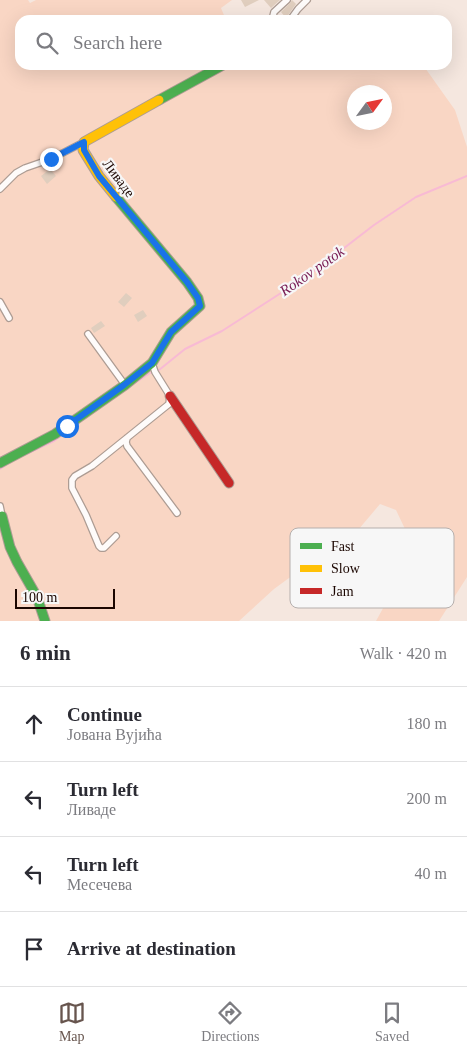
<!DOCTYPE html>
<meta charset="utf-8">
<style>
:root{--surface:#fff;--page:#f2f2f3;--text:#2b2b33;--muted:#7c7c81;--line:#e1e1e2;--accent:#67554e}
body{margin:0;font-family:"Times New Roman",serif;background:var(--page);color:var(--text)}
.compass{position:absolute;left:347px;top:85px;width:45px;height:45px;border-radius:50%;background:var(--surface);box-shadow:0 5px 20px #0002;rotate:57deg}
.scale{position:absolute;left:15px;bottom:12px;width:100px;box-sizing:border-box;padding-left:5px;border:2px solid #1b0600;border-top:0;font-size:14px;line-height:18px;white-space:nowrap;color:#1b0600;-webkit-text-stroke:4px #f7f7f7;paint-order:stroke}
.stop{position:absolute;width:15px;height:15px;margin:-11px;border:4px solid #1a73e8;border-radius:50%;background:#fff}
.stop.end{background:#1a73e8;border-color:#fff;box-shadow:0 1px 5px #0008}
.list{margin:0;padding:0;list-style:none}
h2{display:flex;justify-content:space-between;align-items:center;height:65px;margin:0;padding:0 20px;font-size:21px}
h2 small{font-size:16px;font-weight:400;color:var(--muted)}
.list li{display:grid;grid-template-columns:32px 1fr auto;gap:15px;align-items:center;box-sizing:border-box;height:75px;padding:0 20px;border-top:1px solid var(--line)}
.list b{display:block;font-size:19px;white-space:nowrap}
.list p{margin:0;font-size:16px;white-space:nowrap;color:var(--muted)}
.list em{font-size:16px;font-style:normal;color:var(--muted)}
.icon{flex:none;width:28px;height:28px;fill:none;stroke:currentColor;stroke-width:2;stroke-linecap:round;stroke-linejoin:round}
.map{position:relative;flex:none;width:467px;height:621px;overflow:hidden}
.search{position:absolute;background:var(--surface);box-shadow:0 5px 20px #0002;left:15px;right:15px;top:15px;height:55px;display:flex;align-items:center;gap:12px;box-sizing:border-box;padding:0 18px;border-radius:15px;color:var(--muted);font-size:19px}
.sheet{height:365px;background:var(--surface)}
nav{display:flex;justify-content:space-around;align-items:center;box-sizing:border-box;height:70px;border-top:1px solid var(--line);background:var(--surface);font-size:14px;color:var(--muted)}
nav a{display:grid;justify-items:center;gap:2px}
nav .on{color:var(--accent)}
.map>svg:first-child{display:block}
.green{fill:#f9d6c4;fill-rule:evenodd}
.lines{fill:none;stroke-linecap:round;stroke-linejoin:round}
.stream{stroke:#f8bad4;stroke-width:2}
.building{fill:#e0cebe}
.street-casing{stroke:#ad9c93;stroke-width:8}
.fast-casing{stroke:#ad9c93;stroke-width:11}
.slow-casing{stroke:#ad9c93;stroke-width:11}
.jam-casing{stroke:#ad9c93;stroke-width:11}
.street{stroke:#fefbfa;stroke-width:5.5}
.fast{stroke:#4caf50;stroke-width:9}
.slow{stroke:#ffc107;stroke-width:9}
.jam{stroke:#c62828;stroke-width:9}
.route{stroke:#1a73e8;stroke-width:6}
.labels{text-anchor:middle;stroke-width:4.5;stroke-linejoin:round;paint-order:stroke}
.street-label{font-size:14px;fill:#1b0600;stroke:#f7f7f7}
.water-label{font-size:15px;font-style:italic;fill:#761851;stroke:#f7f7f7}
.key{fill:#f7f7f7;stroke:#b5afad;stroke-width:1}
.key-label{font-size:14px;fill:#1b0600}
</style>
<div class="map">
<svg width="467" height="621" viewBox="0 0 467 621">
<rect width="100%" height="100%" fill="#f5e7df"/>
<path class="green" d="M 0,0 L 28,0 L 30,3 L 36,0 L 232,0 L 221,8 L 226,20 L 20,20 L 20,65 L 423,65 L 455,110 L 467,147 L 467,577 L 439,621 L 376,621 L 415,550 L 396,510 L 380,504 L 353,536 L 315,559 L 274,589 L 239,621 L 0,621 ZM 354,92 L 384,92 L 384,122 L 354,122 Z"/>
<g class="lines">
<path class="stream" d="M 159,370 L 185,349 L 222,331 L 309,275 L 374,225 L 416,197 L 467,176
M 132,385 L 150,373
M 24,455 L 54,441 L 67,431
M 0,469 L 6,465"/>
</g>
<path class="building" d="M 241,0 L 259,0 L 245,7 Z
M 264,0 L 280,0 L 271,8 Z
M 292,0 L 296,4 L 286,18 L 281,12 L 290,3 Z
M 50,169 L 56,176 L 47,184 L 41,176 Z
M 126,293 L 132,298 L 124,307 L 118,302 Z
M 143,310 L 147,316 L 138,322 L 134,315 Z
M 101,321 L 105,326 L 94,333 L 91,328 Z"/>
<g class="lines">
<defs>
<path id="street" d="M 272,20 L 274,12 L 287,0
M 290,20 L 298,9 L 307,0
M 0,189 L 16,173 L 25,168 L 51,159 L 84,142
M 0,302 L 9,318
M 88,334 L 125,385
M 127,438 L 126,442 L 127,446 L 177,513
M 0,506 L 2,516 L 1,518
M 116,536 L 104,548 L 101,548 L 99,546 L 86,515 L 72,488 L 72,480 L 75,476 L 92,466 L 169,404 L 170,396 L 155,372 L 152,363"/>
<path id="fast" d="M 159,100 L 223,65
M 0,463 L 55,434 L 125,385 L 152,363 L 171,332 L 200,306 L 198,298 L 187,282 L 116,197
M 2,516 L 10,547 L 17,562 L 37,597 L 45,621"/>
<path id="slow" d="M 116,197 L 99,176 L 83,150 L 84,142 L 159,100"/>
<path id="jam" d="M 170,396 L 229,483"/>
</defs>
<use href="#street" class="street-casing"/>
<use href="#fast" class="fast-casing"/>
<use href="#slow" class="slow-casing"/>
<use href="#jam" class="jam-casing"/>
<use href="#street" class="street"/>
<use href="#fast" class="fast"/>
<use href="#slow" class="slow"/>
<use href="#jam" class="jam"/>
</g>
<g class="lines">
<path class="route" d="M 51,159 L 84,142 L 84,150 L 99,176 L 187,282 L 198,298 L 200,306 L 171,332 L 152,363 L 124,385 L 67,426"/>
</g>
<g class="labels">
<g class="street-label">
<text transform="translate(119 178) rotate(53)" y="5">Ливаде</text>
</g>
<g class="water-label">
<text transform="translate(312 271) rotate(-35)" y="5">Rokov potok</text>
</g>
</g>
<rect x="290" y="528" width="164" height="80" rx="8" class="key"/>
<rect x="300" y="543" width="22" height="6" fill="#4caf50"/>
<rect x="300" y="565" width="22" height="7" fill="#ffc107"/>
<rect x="300" y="588" width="22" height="6" fill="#c62828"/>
<g class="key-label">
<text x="331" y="551">Fast</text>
<text x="331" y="573">Slow</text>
<text x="331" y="596">Jam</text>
</g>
</svg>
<svg class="compass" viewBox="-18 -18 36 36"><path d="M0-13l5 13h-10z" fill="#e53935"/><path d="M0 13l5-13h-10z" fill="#7c7c81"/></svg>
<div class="scale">100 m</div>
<div class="stop" style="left:67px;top:426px"></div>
<div class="stop end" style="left:51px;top:159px"></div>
<div class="search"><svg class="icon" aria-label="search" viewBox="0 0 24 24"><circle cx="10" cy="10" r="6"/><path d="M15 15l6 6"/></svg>Search here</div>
</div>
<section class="sheet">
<h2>6 min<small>Walk · 420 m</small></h2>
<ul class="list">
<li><svg class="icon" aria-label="ahead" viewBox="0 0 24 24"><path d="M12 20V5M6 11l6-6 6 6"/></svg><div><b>Continue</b><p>Јована Вујића</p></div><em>180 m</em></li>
<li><svg class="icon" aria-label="left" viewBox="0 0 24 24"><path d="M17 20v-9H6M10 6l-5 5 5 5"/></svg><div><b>Turn left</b><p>Ливаде</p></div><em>200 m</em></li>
<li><svg class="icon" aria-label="left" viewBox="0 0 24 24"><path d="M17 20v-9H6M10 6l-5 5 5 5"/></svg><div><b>Turn left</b><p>Месечева</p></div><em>40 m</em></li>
<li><svg class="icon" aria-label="arrive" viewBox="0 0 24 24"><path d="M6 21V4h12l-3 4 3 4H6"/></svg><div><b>Arrive at destination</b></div></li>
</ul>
</section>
<nav>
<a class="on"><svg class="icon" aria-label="map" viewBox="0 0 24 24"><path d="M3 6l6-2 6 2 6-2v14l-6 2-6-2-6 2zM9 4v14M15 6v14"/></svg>Map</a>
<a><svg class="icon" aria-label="directions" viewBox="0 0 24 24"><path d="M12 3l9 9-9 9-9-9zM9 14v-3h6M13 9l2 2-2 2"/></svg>Directions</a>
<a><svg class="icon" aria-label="saved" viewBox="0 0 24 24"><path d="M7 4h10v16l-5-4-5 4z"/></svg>Saved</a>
</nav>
